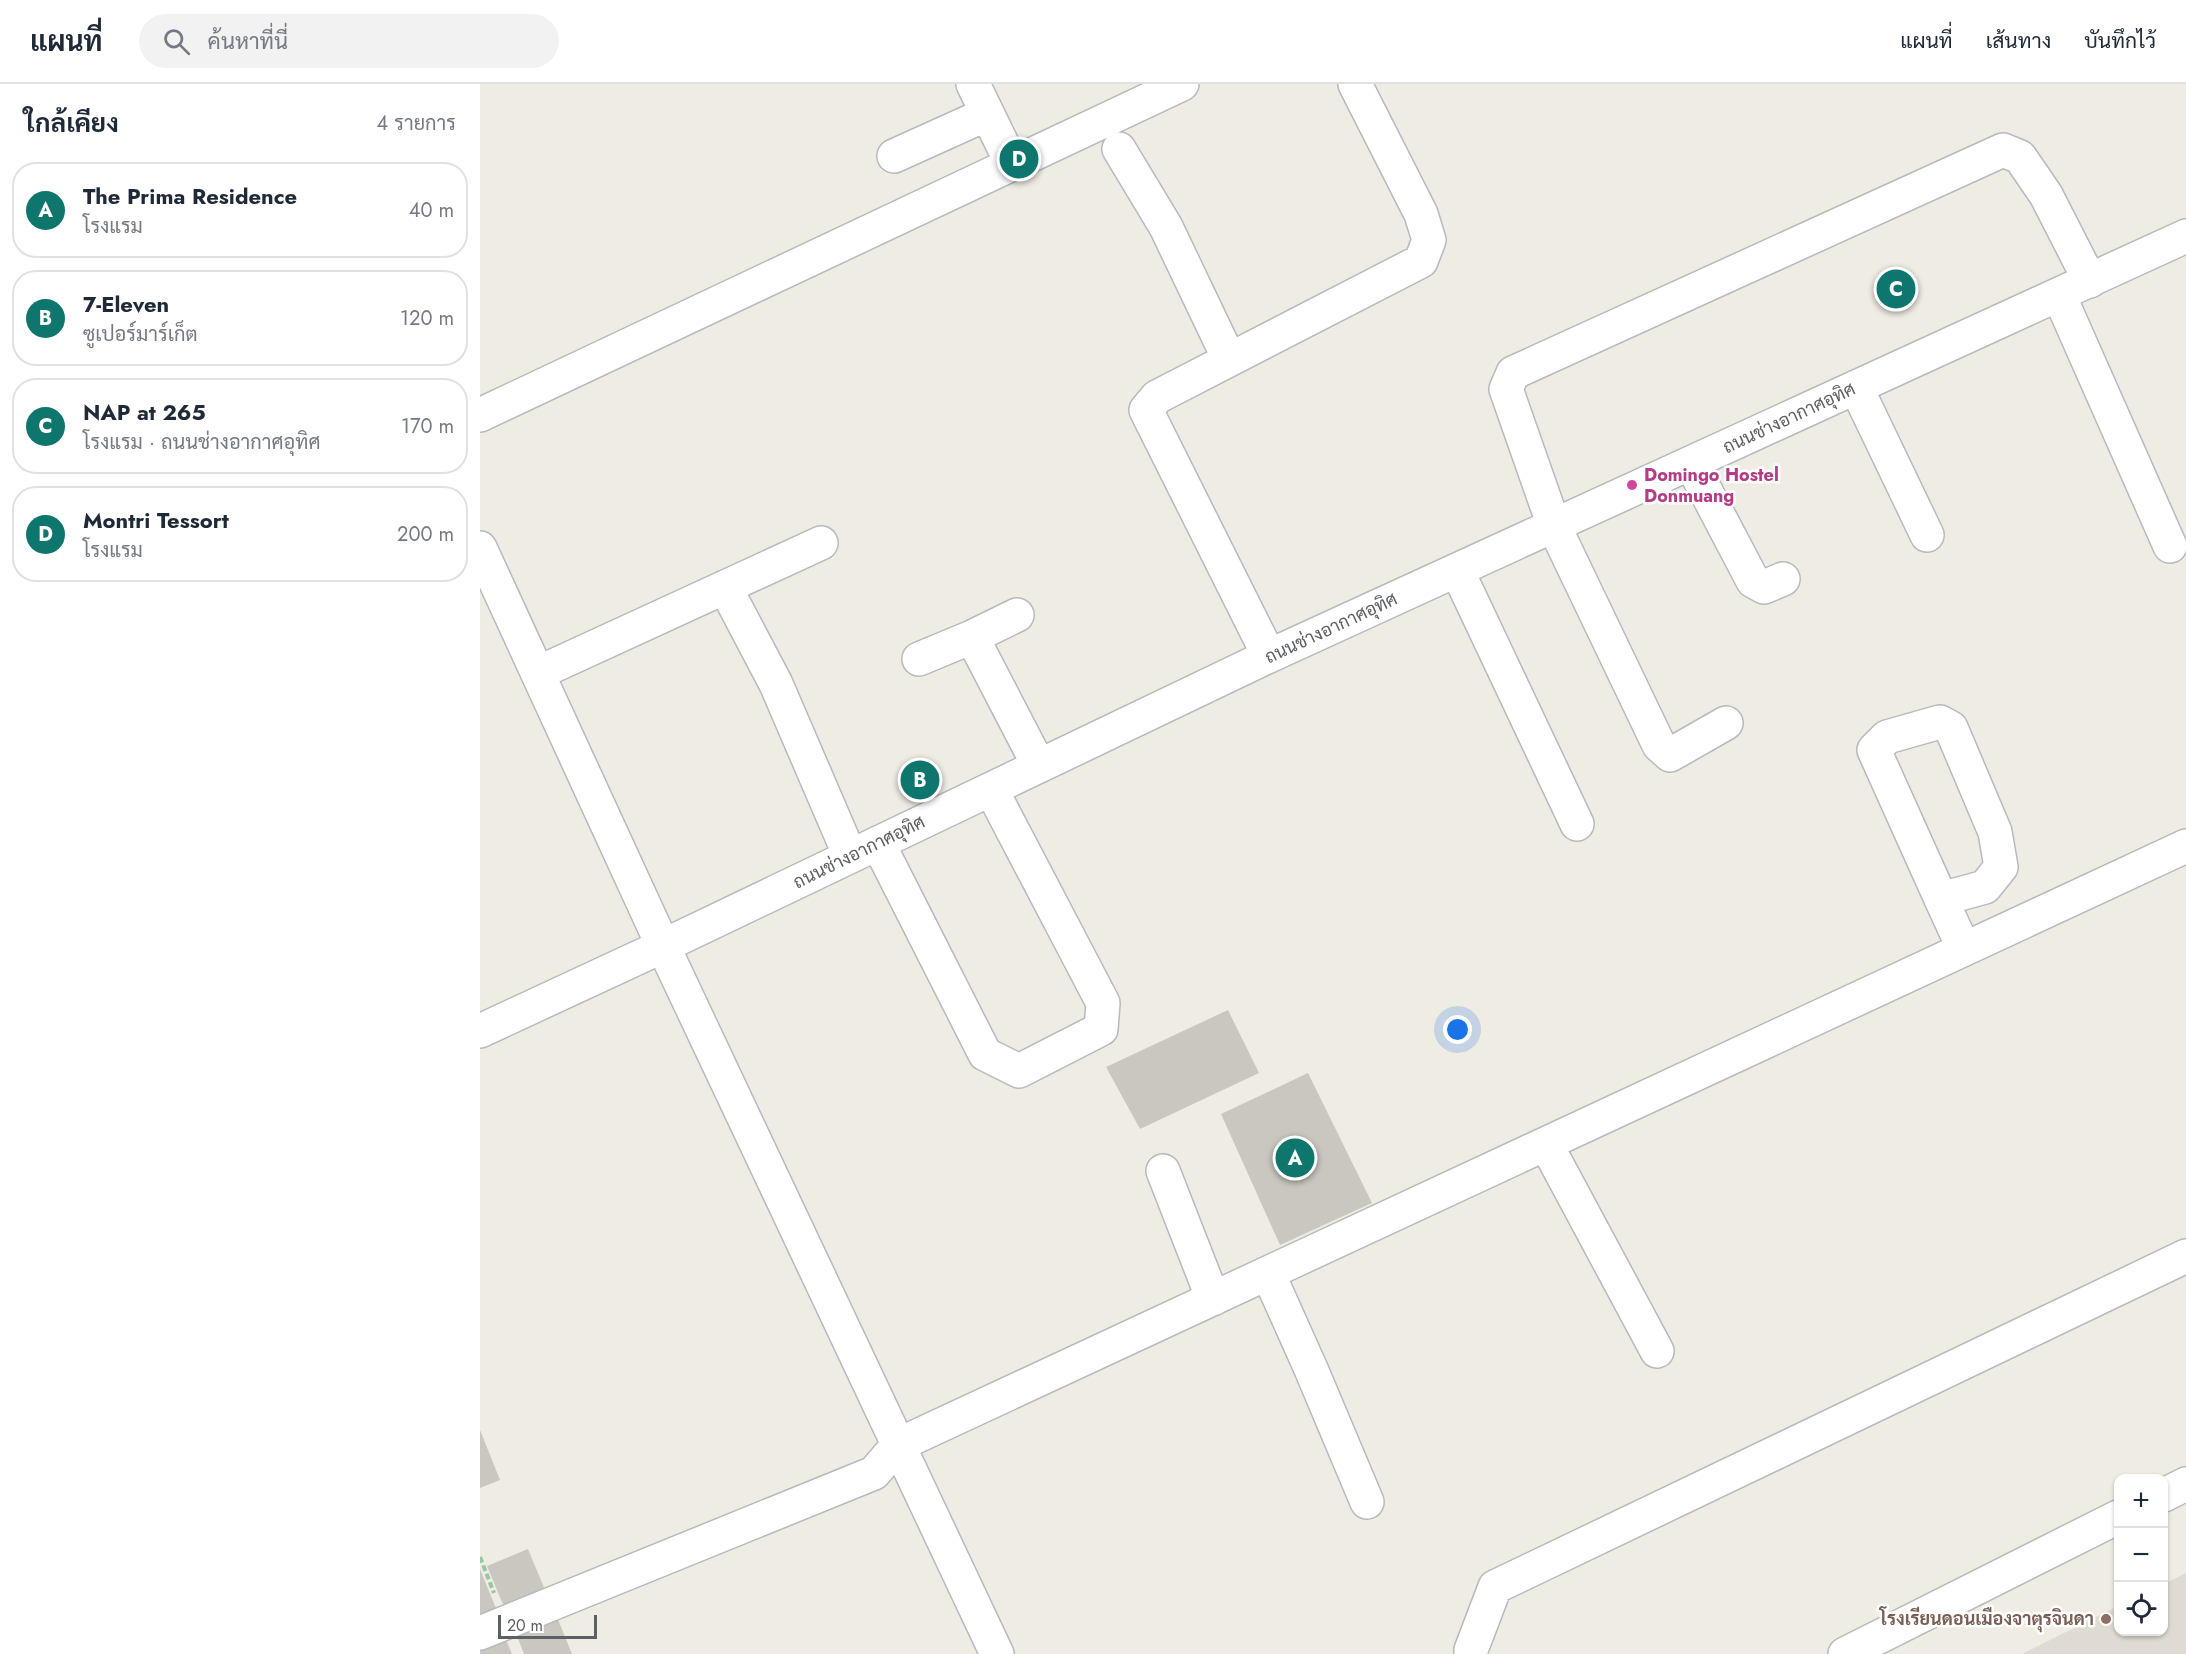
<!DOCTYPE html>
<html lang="th">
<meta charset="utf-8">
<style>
:root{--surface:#fff;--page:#f2f2f3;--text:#1f2937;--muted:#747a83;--line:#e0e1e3;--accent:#0f766e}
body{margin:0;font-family:Jost,Sarabun,sans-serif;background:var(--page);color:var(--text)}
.controls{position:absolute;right:18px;bottom:18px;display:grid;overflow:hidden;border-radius:12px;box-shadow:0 2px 4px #0004}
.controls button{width:54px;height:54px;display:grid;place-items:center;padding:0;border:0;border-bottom:2px solid var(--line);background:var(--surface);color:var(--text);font:30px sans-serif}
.scale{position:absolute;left:18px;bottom:15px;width:99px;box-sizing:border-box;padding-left:6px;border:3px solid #5b6065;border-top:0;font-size:16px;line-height:21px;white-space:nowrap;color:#5b6065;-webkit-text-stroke:4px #fff;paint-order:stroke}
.you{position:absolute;left:978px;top:946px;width:21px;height:21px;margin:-15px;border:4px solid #fff;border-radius:50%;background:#1a73e8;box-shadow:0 0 0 9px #1a73e833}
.badge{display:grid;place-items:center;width:39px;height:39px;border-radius:50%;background:var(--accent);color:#fff;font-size:20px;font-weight:700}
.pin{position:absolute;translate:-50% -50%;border:3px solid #fff;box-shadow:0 2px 6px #0006}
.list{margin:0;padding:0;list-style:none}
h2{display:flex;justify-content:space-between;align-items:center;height:78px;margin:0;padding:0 24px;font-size:26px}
h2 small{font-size:20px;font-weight:400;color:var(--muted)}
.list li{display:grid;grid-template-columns:39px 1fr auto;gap:18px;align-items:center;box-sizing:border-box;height:96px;margin:0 12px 12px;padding:0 12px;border:2px solid var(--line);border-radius:24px}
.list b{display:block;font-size:22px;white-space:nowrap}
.list p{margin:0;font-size:20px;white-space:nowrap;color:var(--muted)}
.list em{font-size:20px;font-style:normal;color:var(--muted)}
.icon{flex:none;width:33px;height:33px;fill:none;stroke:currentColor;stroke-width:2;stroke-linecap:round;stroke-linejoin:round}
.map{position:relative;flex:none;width:1706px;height:1570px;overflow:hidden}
header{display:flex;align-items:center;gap:36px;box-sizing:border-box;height:84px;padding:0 30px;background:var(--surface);border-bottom:2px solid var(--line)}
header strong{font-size:28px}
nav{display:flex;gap:33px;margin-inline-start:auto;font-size:21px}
.search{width:420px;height:54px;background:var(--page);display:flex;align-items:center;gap:15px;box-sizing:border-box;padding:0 21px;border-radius:33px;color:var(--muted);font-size:22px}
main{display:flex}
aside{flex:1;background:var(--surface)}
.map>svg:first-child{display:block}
.education{fill:#dfdbd2}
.building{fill:#cac7c0}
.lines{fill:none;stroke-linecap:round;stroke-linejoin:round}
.minor-casing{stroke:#b6babe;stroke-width:36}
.path{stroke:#96c7a3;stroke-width:4;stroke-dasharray:6 3;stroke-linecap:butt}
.minor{stroke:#fff;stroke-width:33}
.hotel-dot{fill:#d1479c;stroke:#fff;stroke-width:2}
.education-dot{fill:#8d6e63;stroke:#fff;stroke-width:2}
.labels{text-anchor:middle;stroke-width:5;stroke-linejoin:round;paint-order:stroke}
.street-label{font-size:18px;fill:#5b6065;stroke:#fff}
.hotel-label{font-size:18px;font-weight:bold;fill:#b23c85;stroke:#fff;text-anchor:start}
.education-label{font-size:18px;font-weight:bold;fill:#785e54;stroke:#fff;text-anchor:end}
</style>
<header>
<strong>แผนที่</strong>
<div class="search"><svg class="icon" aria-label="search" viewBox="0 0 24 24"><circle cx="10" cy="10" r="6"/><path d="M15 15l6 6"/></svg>ค้นหาที่นี่</div>
<nav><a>แผนที่</a><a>เส้นทาง</a><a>บันทึกไว้</a></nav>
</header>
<main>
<aside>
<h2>ใกล้เคียง<small>4 รายการ</small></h2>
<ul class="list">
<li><span class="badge">A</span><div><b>The Prima Residence</b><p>โรงแรม</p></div><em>40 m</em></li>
<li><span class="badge">B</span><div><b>7-Eleven</b><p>ซูเปอร์มาร์เก็ต</p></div><em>120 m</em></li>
<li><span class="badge">C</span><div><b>NAP at 265</b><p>โรงแรม · ถนนช่างอากาศอุทิศ</p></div><em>170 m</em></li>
<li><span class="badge">D</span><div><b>Montri Tessort</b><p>โรงแรม</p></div><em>200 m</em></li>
</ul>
</aside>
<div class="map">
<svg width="1706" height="1570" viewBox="0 0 1706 1570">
<rect width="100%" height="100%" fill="#efece3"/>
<path class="education" d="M 1706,1489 L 1706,1570 L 1542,1570 L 1638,1522 L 1638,1548 L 1684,1548 L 1684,1500 Z"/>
<path class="building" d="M 748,926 L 779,989 L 660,1045 L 626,983 Z
M 828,989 L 892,1119 L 800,1161 L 741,1030 Z
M 0,1346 L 20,1396 L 0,1404 Z
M 48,1465 L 65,1506 L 24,1523 L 7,1482 Z
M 0,1485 L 17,1527 L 0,1534 Z
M 75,1528 L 92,1570 L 44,1570 L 34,1544 Z
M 24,1551 L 32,1570 L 0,1570 L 0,1561 Z"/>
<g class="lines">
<defs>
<path id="minor" d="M 493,0 L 532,80
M 639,65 L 686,143 L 749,275
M 414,72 L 507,30
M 1579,211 L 1690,462
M 1376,303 L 1447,451
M 0,331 L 702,0
M 1211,379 L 1273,497 L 1284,503 L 1303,495
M 0,464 L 183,862 L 517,1570
M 977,486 L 1097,740
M 245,503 L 296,600 L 370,772
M 492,553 L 559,682
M 789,572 L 666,326 L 677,313 L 941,177 L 949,156 L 941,130 L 875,0
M 439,575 L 492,553 L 537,531
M 58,589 L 341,459
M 1460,638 L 1471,644 L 1515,748 L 1521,783 L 1505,803 L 1461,815 L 1394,666 L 1407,653 Z
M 1246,639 L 1190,671 L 1179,661 L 1074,442 L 1026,305 L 1033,289 L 1523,66 L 1540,73 L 1566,111 L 1610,197
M 398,759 L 505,970 L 539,987 L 621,945 L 623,919 L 511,705
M 1461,815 L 1484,865
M 0,947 L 183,862 L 789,572 L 1706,152
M 1066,1060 L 1177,1267
M 683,1087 L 733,1215
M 788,1189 L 831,1285 L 887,1418
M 1684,1411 L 1706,1400
M 0,1549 L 394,1389 L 418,1361 L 1706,762
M 991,1570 L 991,1566 L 1015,1503 L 1706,1172
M 1365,1570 L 1638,1433"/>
</defs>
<use href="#minor" class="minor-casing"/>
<path class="path" d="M 0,1473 L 14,1509"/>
<use href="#minor" class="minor"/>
</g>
<circle class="hotel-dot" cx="1152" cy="401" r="6"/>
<circle class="education-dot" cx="1626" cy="1535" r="6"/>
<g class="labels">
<g class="street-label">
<text transform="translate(1309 334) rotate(-25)" y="6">ถนนช่างอากาศอุทิศ</text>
<text transform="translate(851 544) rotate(-25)" y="6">ถนนช่างอากาศอุทิศ</text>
<text transform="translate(379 768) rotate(-26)" y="6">ถนนช่างอากาศอุทิศ</text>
</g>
<g class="hotel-label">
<text x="1164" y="397">Domingo Hostel<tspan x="1164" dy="21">Donmuang</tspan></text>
</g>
<g class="education-label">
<text x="1614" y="1541">โรงเรียนดอนเมืองจาตุรจินดา</text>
</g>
</g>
</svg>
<div class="controls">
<button>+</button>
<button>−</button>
<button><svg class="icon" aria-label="locate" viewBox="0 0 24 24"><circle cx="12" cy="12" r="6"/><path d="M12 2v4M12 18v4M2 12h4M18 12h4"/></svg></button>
</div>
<div class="scale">20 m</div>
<div class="you"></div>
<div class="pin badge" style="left:815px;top:1074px">A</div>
<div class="pin badge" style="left:440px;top:696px">B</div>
<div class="pin badge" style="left:1416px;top:205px">C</div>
<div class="pin badge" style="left:539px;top:75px">D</div>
</div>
</main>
